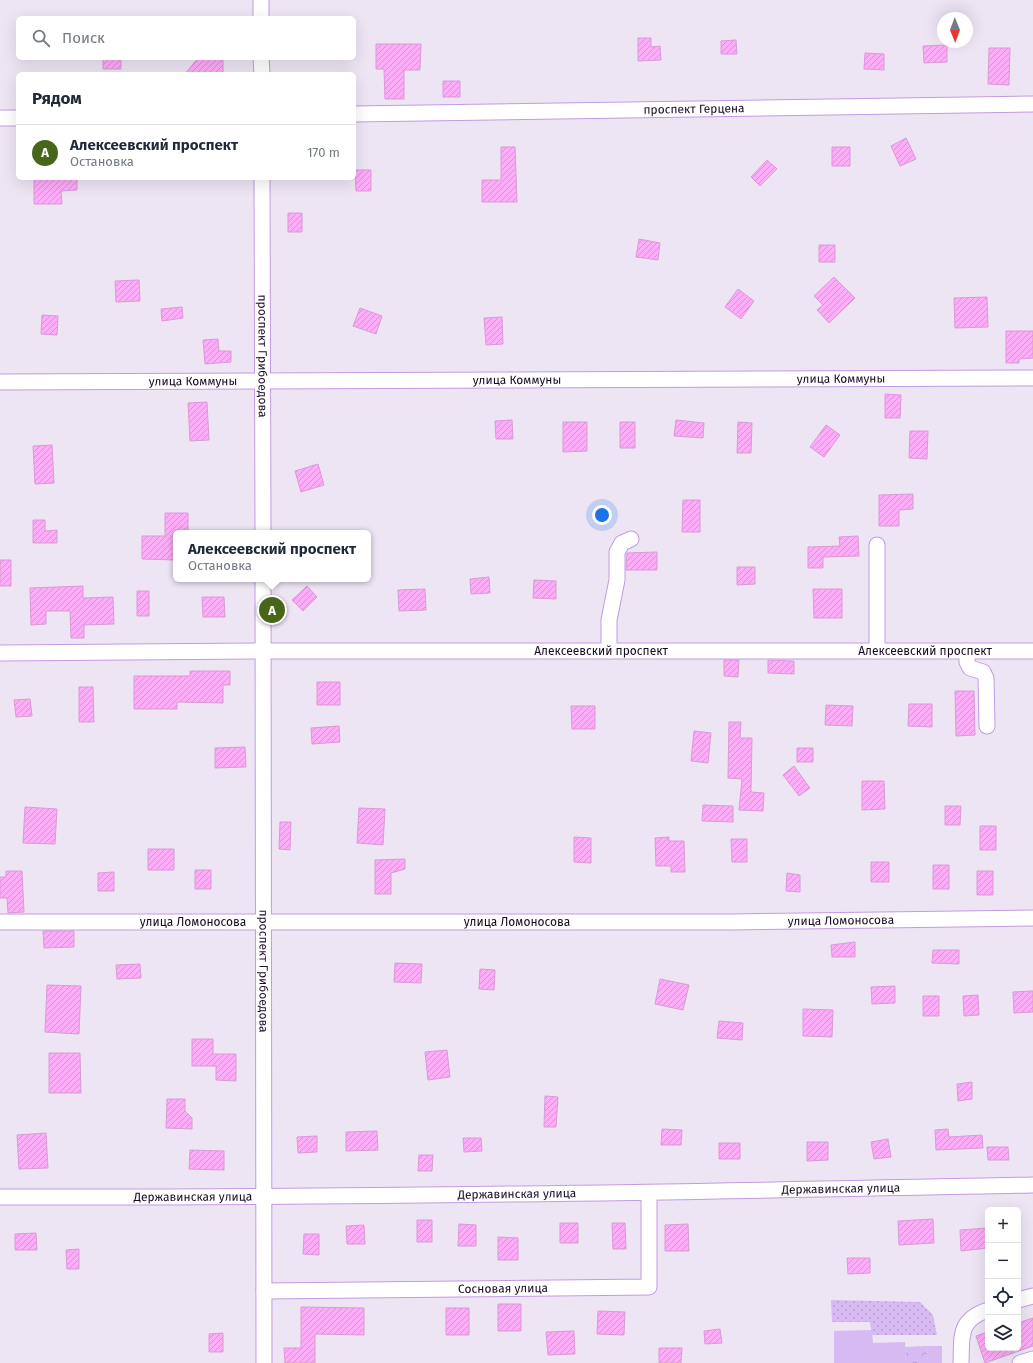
<!DOCTYPE html>
<html lang="ru">
<meta charset="utf-8">
<style>
:root{--surface:#fff;--page:#f6f6f7;--text:#1f2937;--muted:#747a83;--line:#e0e1e3;--accent:#48661a}
body{margin:0;font-family:"Fira Sans",sans-serif;background:var(--page);color:var(--text)}
.controls{position:absolute;right:12px;bottom:12px;display:grid;overflow:hidden;border-radius:6px;box-shadow:0 4px 16px #0002}
.controls button{width:36px;height:36px;display:grid;place-items:center;padding:0;border:0;border-bottom:1px solid var(--line);background:var(--surface);color:var(--text);font:20px sans-serif}
.compass{position:absolute;left:937px;top:12px;width:36px;height:36px;border-radius:50%;background:var(--surface);box-shadow:0 4px 16px #0002;rotate:179deg}
.you{position:absolute;left:602px;top:515px;width:14px;height:14px;margin:-10px;border:3px solid #fff;border-radius:50%;background:#1a73e8;box-shadow:0 0 0 6px #1a73e833}
.badge{display:grid;place-items:center;width:26px;height:26px;border-radius:50%;background:var(--accent);color:#fff;font-size:13px;font-weight:700}
.pin{position:absolute;translate:-50% -50%;border:2px solid #fff;box-shadow:0 1px 4px #0006}
.popup{position:absolute;left:173px;top:530px;width:198px;height:52px;box-sizing:border-box;display:grid;place-content:center;border-radius:6px;background:var(--surface);filter:drop-shadow(0 1px 3px #0005);font-size:13px;white-space:nowrap;color:var(--muted)}
.popup b{font-size:15px;color:var(--text)}
.popup::after{content:'';position:absolute;left:50%;top:100%;margin-left:-8px;border:8px solid transparent;border-top-color:var(--surface)}
.list{margin:0;padding:0;list-style:none}
h2{display:flex;justify-content:space-between;align-items:center;height:52px;margin:0;padding:0 16px;font-size:17px}
h2 small{font-size:13px;font-weight:400;color:var(--muted)}
.list li{display:grid;grid-template-columns:26px 1fr auto;gap:12px;align-items:center;box-sizing:border-box;height:56px;padding:0 16px;border-top:1px solid var(--line)}
.list b{display:block;font-size:15px;white-space:nowrap}
.list p{margin:0;font-size:13px;white-space:nowrap;color:var(--muted)}
.list em{font-size:13px;font-style:normal;color:var(--muted)}
.icon{flex:none;width:22px;height:22px;fill:none;stroke:currentColor;stroke-width:2;stroke-linecap:round;stroke-linejoin:round}
.map{position:relative;flex:none;width:1033px;height:1363px;overflow:hidden}
.search{position:absolute;background:var(--surface);box-shadow:0 4px 16px #0002;left:16px;top:16px;width:340px;height:44px;display:flex;align-items:center;gap:10px;box-sizing:border-box;padding:0 14px;border-radius:6px;color:var(--muted);font-size:15px}
.panel{position:absolute;background:var(--surface);box-shadow:0 4px 16px #0002;left:16px;top:72px;width:340px;height:108px;border-radius:6px}
.map>svg:first-child{display:block}
.forest{fill:url(#forest-crowns)}
.park{fill:url(#park-dots)}
.garden{fill:#d8baf3}
.building{fill:url(#building-hatch);stroke:#da9ad5}
.lines{fill:none;stroke-linecap:round;stroke-linejoin:round}
.minor-casing{stroke:#c29be2;stroke-width:17}
.minor{stroke:#fff;stroke-width:15}
.labels{text-anchor:middle;stroke-width:4;stroke-linejoin:round;paint-order:stroke}
.street-label{font-size:12px;fill:#190a24;stroke:#ede5f4}
</style>
<div class="map">
<svg width="1033" height="1363" viewBox="0 0 1033 1363">
<defs>
<pattern id="forest-crowns" width="20" height="18" patternUnits="userSpaceOnUse"><rect width="20" height="18" fill="#d8baf3"/><path d="M2 6a3 3 0 1 1 6 0M12 15a3 3 0 1 1 6 0" fill="none" stroke="#b99fd0"/></pattern>
<pattern id="park-dots" width="8" height="8" patternUnits="userSpaceOnUse"><rect width="8" height="8" fill="#d8baf3"/><path d="M2 2h.1M6 6h.1" fill="none" stroke="#b99fd0" stroke-width="1.8" stroke-linecap="round"/></pattern>
<pattern id="building-hatch" width="6" height="6" patternUnits="userSpaceOnUse"><rect width="6" height="6" fill="#fdacf7"/><path d="M-1 1l2-2M0 6l6-6M5 7l2-2" fill="none" stroke="#d893d4"/></pattern>
</defs>
<rect width="100%" height="100%" fill="#ede5f4"/>
<path class="forest" d="M 927,1346 L 928,1363 L 906,1363 L 905,1347 Z"/>
<path class="park" d="M 831,1300 L 920,1302 L 933,1315 L 937,1335 L 872,1335 L 870,1322 L 832,1322 Z"/>
<path class="garden" d="M 872,1330 L 873,1343 L 905,1342 L 906,1363 L 834,1363 L 834,1331 Z
M 927,1346 L 942,1346 L 942,1363 L 928,1363 Z"/>
<path class="building" d="M 638,38 L 651,38 L 651,47 L 660,46 L 661,60 L 638,61 Z
M 736,40 L 737,54 L 721,54 L 721,41 Z
M 376,44 L 421,44 L 420,70 L 404,70 L 404,99 L 385,99 L 384,69 L 376,69 Z
M 947,45 L 947,62 L 924,63 L 923,46 Z
M 989,48 L 1010,48 L 1009,85 L 988,84 Z
M 865,53 L 884,54 L 884,70 L 864,69 Z
M 103,58 L 121,58 L 121,69 L 103,69 Z
M 198,58 L 223,58 L 223,74 L 185,74 Z
M 443,81 L 460,81 L 460,97 L 443,97 Z
M 906,138 L 916,159 L 900,166 L 891,146 Z
M 501,147 L 515,147 L 517,202 L 482,202 L 482,180 L 501,180 Z
M 832,147 L 850,147 L 850,166 L 832,166 Z
M 767,160 L 777,169 L 760,186 L 751,177 Z
M 355,170 L 371,170 L 371,191 L 356,191 Z
M 34,178 L 77,178 L 77,190 L 61,191 L 62,204 L 34,204 Z
M 288,213 L 302,213 L 302,232 L 288,232 Z
M 639,239 L 660,243 L 658,260 L 636,257 Z
M 819,245 L 835,245 L 835,262 L 819,262 Z
M 834,277 L 855,298 L 829,323 L 817,310 L 823,305 L 814,296 Z
M 139,280 L 140,301 L 116,302 L 115,281 Z
M 738,289 L 754,301 L 741,319 L 725,307 Z
M 987,297 L 988,327 L 955,328 L 954,298 Z
M 182,307 L 183,318 L 162,321 L 161,309 Z
M 360,308 L 382,316 L 376,334 L 353,326 Z
M 42,315 L 58,316 L 57,335 L 41,334 Z
M 502,317 L 503,344 L 486,345 L 484,318 Z
M 1006,331 L 1033,331 L 1033,358 L 1019,359 L 1019,363 L 1006,363 Z
M 218,339 L 219,351 L 231,351 L 231,362 L 205,364 L 203,340 Z
M 885,394 L 901,395 L 900,418 L 885,418 Z
M 207,402 L 209,440 L 190,441 L 188,403 Z
M 512,420 L 513,439 L 496,439 L 495,421 Z
M 676,420 L 704,423 L 703,438 L 674,436 Z
M 563,422 L 587,422 L 587,451 L 563,452 Z
M 620,422 L 635,422 L 635,448 L 620,448 Z
M 738,422 L 752,423 L 751,453 L 737,453 Z
M 826,425 L 840,435 L 824,457 L 810,447 Z
M 910,431 L 928,431 L 927,459 L 909,458 Z
M 52,445 L 54,483 L 35,484 L 33,446 Z
M 318,464 L 324,485 L 301,492 L 295,471 Z
M 913,494 L 913,509 L 899,510 L 899,526 L 879,526 L 879,495 Z
M 683,500 L 700,500 L 700,532 L 682,532 Z
M 165,513 L 188,513 L 188,533 L 176,533 L 176,560 L 142,559 L 142,536 L 165,536 Z
M 33,520 L 45,520 L 45,531 L 57,530 L 57,543 L 33,543 Z
M 858,536 L 859,556 L 823,557 L 823,568 L 808,568 L 808,547 L 840,546 L 839,537 Z
M 657,552 L 657,570 L 626,570 L 627,553 Z
M 0,560 L 11,560 L 11,586 L 0,586 Z
M 737,567 L 755,567 L 755,584 L 737,585 Z
M 489,577 L 490,593 L 471,594 L 470,579 Z
M 534,580 L 556,581 L 556,599 L 533,598 Z
M 83,586 L 83,598 L 113,597 L 114,624 L 84,625 L 84,638 L 71,638 L 70,611 L 46,611 L 46,624 L 31,625 L 30,588 Z
M 307,586 L 317,597 L 303,611 L 292,600 Z
M 425,589 L 426,610 L 399,611 L 398,590 Z
M 813,589 L 842,589 L 842,618 L 814,618 Z
M 137,591 L 149,591 L 149,616 L 137,616 Z
M 202,597 L 224,597 L 225,617 L 203,617 Z
M 724,660 L 739,660 L 738,677 L 724,676 Z
M 768,660 L 794,661 L 794,674 L 768,673 Z
M 190,671 L 230,671 L 230,685 L 223,685 L 223,703 L 177,702 L 177,709 L 134,709 L 134,676 L 190,676 Z
M 317,682 L 340,682 L 340,705 L 317,705 Z
M 79,687 L 93,687 L 94,722 L 79,722 Z
M 955,691 L 974,691 L 975,735 L 956,736 Z
M 30,699 L 32,716 L 16,717 L 14,700 Z
M 909,704 L 932,704 L 932,727 L 908,726 Z
M 826,705 L 853,706 L 852,726 L 825,725 Z
M 571,706 L 595,706 L 595,729 L 572,729 Z
M 729,722 L 741,722 L 740,738 L 752,738 L 751,792 L 764,793 L 763,811 L 739,810 L 742,779 L 728,778 Z
M 339,726 L 340,742 L 312,744 L 311,728 Z
M 694,731 L 711,733 L 708,763 L 691,761 Z
M 245,747 L 246,767 L 215,768 L 215,748 Z
M 797,748 L 813,748 L 813,762 L 797,762 Z
M 794,766 L 810,788 L 799,796 L 783,775 Z
M 862,781 L 884,781 L 885,809 L 862,810 Z
M 703,805 L 733,806 L 733,822 L 702,821 Z
M 945,806 L 961,806 L 960,825 L 945,825 Z
M 25,807 L 57,809 L 55,844 L 23,843 Z
M 359,808 L 385,809 L 383,845 L 357,843 Z
M 280,822 L 291,822 L 290,850 L 279,849 Z
M 980,826 L 996,826 L 996,850 L 980,850 Z
M 574,837 L 591,838 L 591,863 L 574,862 Z
M 669,837 L 669,841 L 684,841 L 685,872 L 671,872 L 671,866 L 656,866 L 655,838 Z
M 731,839 L 747,839 L 747,862 L 732,862 Z
M 148,849 L 174,849 L 174,870 L 148,870 Z
M 405,859 L 405,869 L 391,873 L 391,894 L 375,894 L 375,860 Z
M 871,862 L 889,862 L 889,882 L 871,882 Z
M 933,865 L 949,865 L 949,889 L 933,889 Z
M 195,870 L 211,870 L 211,889 L 195,889 Z
M 6,871 L 22,871 L 24,912 L 8,913 L 7,898 L 0,898 L 0,877 L 6,877 Z
M 977,871 L 993,871 L 993,895 L 977,895 Z
M 114,872 L 114,891 L 98,891 L 98,873 Z
M 787,873 L 800,875 L 800,892 L 786,891 Z
M 43,931 L 74,931 L 74,947 L 44,948 Z
M 855,942 L 855,957 L 832,957 L 831,945 Z
M 933,950 L 959,950 L 959,964 L 932,963 Z
M 395,963 L 422,964 L 421,983 L 394,982 Z
M 140,964 L 141,978 L 117,979 L 116,965 Z
M 480,969 L 495,970 L 494,990 L 479,989 Z
M 660,979 L 689,985 L 683,1010 L 655,1004 Z
M 47,985 L 81,986 L 79,1034 L 45,1032 Z
M 895,986 L 895,1003 L 872,1004 L 871,987 Z
M 1033,991 L 1033,1012 L 1014,1013 L 1013,992 Z
M 978,995 L 979,1015 L 964,1016 L 963,996 Z
M 923,996 L 939,996 L 939,1016 L 923,1016 Z
M 803,1009 L 833,1010 L 832,1037 L 803,1036 Z
M 719,1021 L 743,1023 L 742,1040 L 717,1038 Z
M 192,1039 L 213,1039 L 213,1054 L 236,1054 L 236,1081 L 216,1080 L 216,1066 L 192,1066 Z
M 447,1050 L 450,1077 L 428,1080 L 425,1052 Z
M 49,1053 L 80,1053 L 81,1093 L 49,1093 Z
M 972,1082 L 972,1099 L 958,1101 L 957,1084 Z
M 545,1096 L 558,1097 L 556,1127 L 544,1127 Z
M 167,1099 L 185,1099 L 185,1111 L 192,1118 L 192,1129 L 166,1128 Z
M 662,1129 L 682,1130 L 681,1145 L 661,1145 Z
M 948,1129 L 949,1137 L 982,1135 L 983,1148 L 936,1150 L 935,1130 Z
M 377,1131 L 378,1150 L 346,1151 L 346,1132 Z
M 46,1133 L 48,1168 L 19,1169 L 17,1135 Z
M 317,1136 L 317,1152 L 298,1153 L 297,1137 Z
M 463,1138 L 481,1138 L 482,1151 L 464,1152 Z
M 888,1139 L 891,1157 L 874,1159 L 871,1142 Z
M 807,1142 L 828,1142 L 828,1160 L 807,1161 Z
M 719,1143 L 740,1143 L 740,1159 L 719,1159 Z
M 987,1147 L 1008,1147 L 1009,1160 L 988,1160 Z
M 190,1150 L 224,1151 L 224,1170 L 189,1169 Z
M 419,1155 L 433,1155 L 432,1171 L 418,1171 Z
M 933,1219 L 934,1243 L 899,1245 L 898,1221 Z
M 417,1220 L 432,1220 L 432,1242 L 417,1242 Z
M 560,1223 L 578,1223 L 578,1243 L 560,1243 Z
M 612,1223 L 625,1223 L 626,1249 L 613,1249 Z
M 459,1224 L 476,1225 L 476,1246 L 458,1246 Z
M 688,1224 L 689,1251 L 665,1251 L 665,1225 Z
M 364,1225 L 365,1244 L 347,1244 L 346,1226 Z
M 987,1228 L 988,1248 L 961,1251 L 960,1230 Z
M 36,1233 L 37,1250 L 15,1250 L 15,1234 Z
M 304,1234 L 319,1234 L 319,1255 L 303,1254 Z
M 498,1237 L 518,1238 L 518,1260 L 498,1260 Z
M 79,1249 L 79,1269 L 67,1269 L 66,1250 Z
M 847,1258 L 870,1258 L 870,1273 L 848,1274 Z
M 498,1304 L 521,1304 L 521,1331 L 498,1331 Z
M 301,1307 L 364,1308 L 364,1335 L 315,1334 L 315,1363 L 285,1363 L 284,1348 L 301,1348 Z
M 446,1308 L 469,1308 L 469,1335 L 446,1335 Z
M 598,1311 L 625,1312 L 624,1335 L 597,1334 Z
M 1033,1318 L 1033,1346 L 985,1363 L 976,1336 L 988,1332 L 988,1348 L 1018,1348 L 1018,1323 Z
M 720,1329 L 722,1343 L 705,1344 L 704,1331 Z
M 574,1331 L 575,1354 L 548,1355 L 546,1332 Z
M 223,1333 L 223,1352 L 209,1352 L 209,1334 Z
M 659,1348 L 682,1348 L 681,1363 L 659,1363 Z"/>
<g class="lines">
<defs>
<g id="minor">
<path d="M 261,0 L 261,18"/>
<path d="M 261,58 L 262,74"/>
<path id="s1" d="M 354,114 L 1033,104"/>
<path d="M 0,118 L 18,118"/>
<path id="s2" d="M 262,178 L 263,533"/>
<path id="s3" d="M 0,382 L 1033,378"/>
<path d="M 877,545 L 877,651"/>
<path id="s4" d="M 263,579 L 264,1363"/>
<path d="M 609,651 L 609,620 L 617,580 L 617,552 L 622,543 L 631,539"/>
<path d="M 967,651 L 967,662 L 970,668 L 983,672 L 986,678 L 987,726"/>
<path id="s5" d="M 0,653 L 263,651 L 1033,651"/>
<path id="s6" d="M 0,922 L 732,922 L 1033,918"/>
<path id="s7" d="M 0,1197 C 344,1198 689,1192 1033,1185"/>
<path id="s8" d="M 264,1291 L 649,1287 L 649,1193"/>
<path d="M 1018,1300 L 1033,1296"/>
<path d="M 961,1363 C 962,1336 958,1320 988,1310"/>
<path d="M 1020,1363 L 1033,1359"/>
</g>
</defs>
<use href="#minor" class="minor-casing"/>
<use href="#minor" class="minor"/>
</g>
<g class="labels">
<g class="street-label">
<text dy="4" stroke="none"><textPath href="#s1" startOffset="340">проспект Герцена</textPath></text>
<text dy="4" stroke="none"><textPath href="#s2" startOffset="178">проспект Грибоедова</textPath></text>
<text dy="4" stroke="none"><textPath href="#s3" startOffset="841">улица Коммуны</textPath></text>
<text dy="4" stroke="none"><textPath href="#s3" startOffset="517">улица Коммуны</textPath></text>
<text dy="4" stroke="none"><textPath href="#s3" startOffset="193">улица Коммуны</textPath></text>
<text dy="4" stroke="none"><textPath href="#s5" startOffset="601">Алексеевский проспект</textPath></text>
<text dy="4" stroke="none"><textPath href="#s5" startOffset="925">Алексеевский проспект</textPath></text>
<text dy="4" stroke="none"><textPath href="#s6" startOffset="841">улица Ломоносова</textPath></text>
<text dy="4" stroke="none"><textPath href="#s6" startOffset="517">улица Ломоносова</textPath></text>
<text dy="4" stroke="none"><textPath href="#s6" startOffset="193">улица Ломоносова</textPath></text>
<text dy="4" stroke="none"><textPath href="#s4" startOffset="392">проспект Грибоедова</textPath></text>
<text dy="4" stroke="none"><textPath href="#s7" startOffset="841">Державинская улица</textPath></text>
<text dy="4" stroke="none"><textPath href="#s7" startOffset="517">Державинская улица</textPath></text>
<text dy="4" stroke="none"><textPath href="#s7" startOffset="193">Державинская улица</textPath></text>
<text dy="4" stroke="none"><textPath href="#s8" startOffset="239">Сосновая улица</textPath></text>
</g>
</g>
</svg>
<div class="controls">
<button>+</button>
<button>−</button>
<button><svg class="icon" aria-label="locate" viewBox="0 0 24 24"><circle cx="12" cy="12" r="6"/><path d="M12 2v4M12 18v4M2 12h4M18 12h4"/></svg></button>
<button><svg class="icon" aria-label="layers" viewBox="0 0 24 24"><path d="M12 4l9 5-9 5-9-5zM3 14l9 5 9-5"/></svg></button>
</div>
<svg class="compass" viewBox="-18 -18 36 36"><path d="M0-13l5 13h-10z" fill="#e53935"/><path d="M0 13l5-13h-10z" fill="#747a83"/></svg>
<div class="you"></div>
<div class="pin badge" style="left:272px;top:610px">A</div>
<div class="popup"><b>Алексеевский проспект</b>Остановка</div>
<div class="search"><svg class="icon" aria-label="search" viewBox="0 0 24 24"><circle cx="10" cy="10" r="6"/><path d="M15 15l6 6"/></svg>Поиск</div>
<section class="panel">
<h2>Рядом<small></small></h2>
<ul class="list">
<li><span class="badge">A</span><div><b>Алексеевский проспект</b><p>Остановка</p></div><em>170 m</em></li>
</ul>
</section>
</div>
